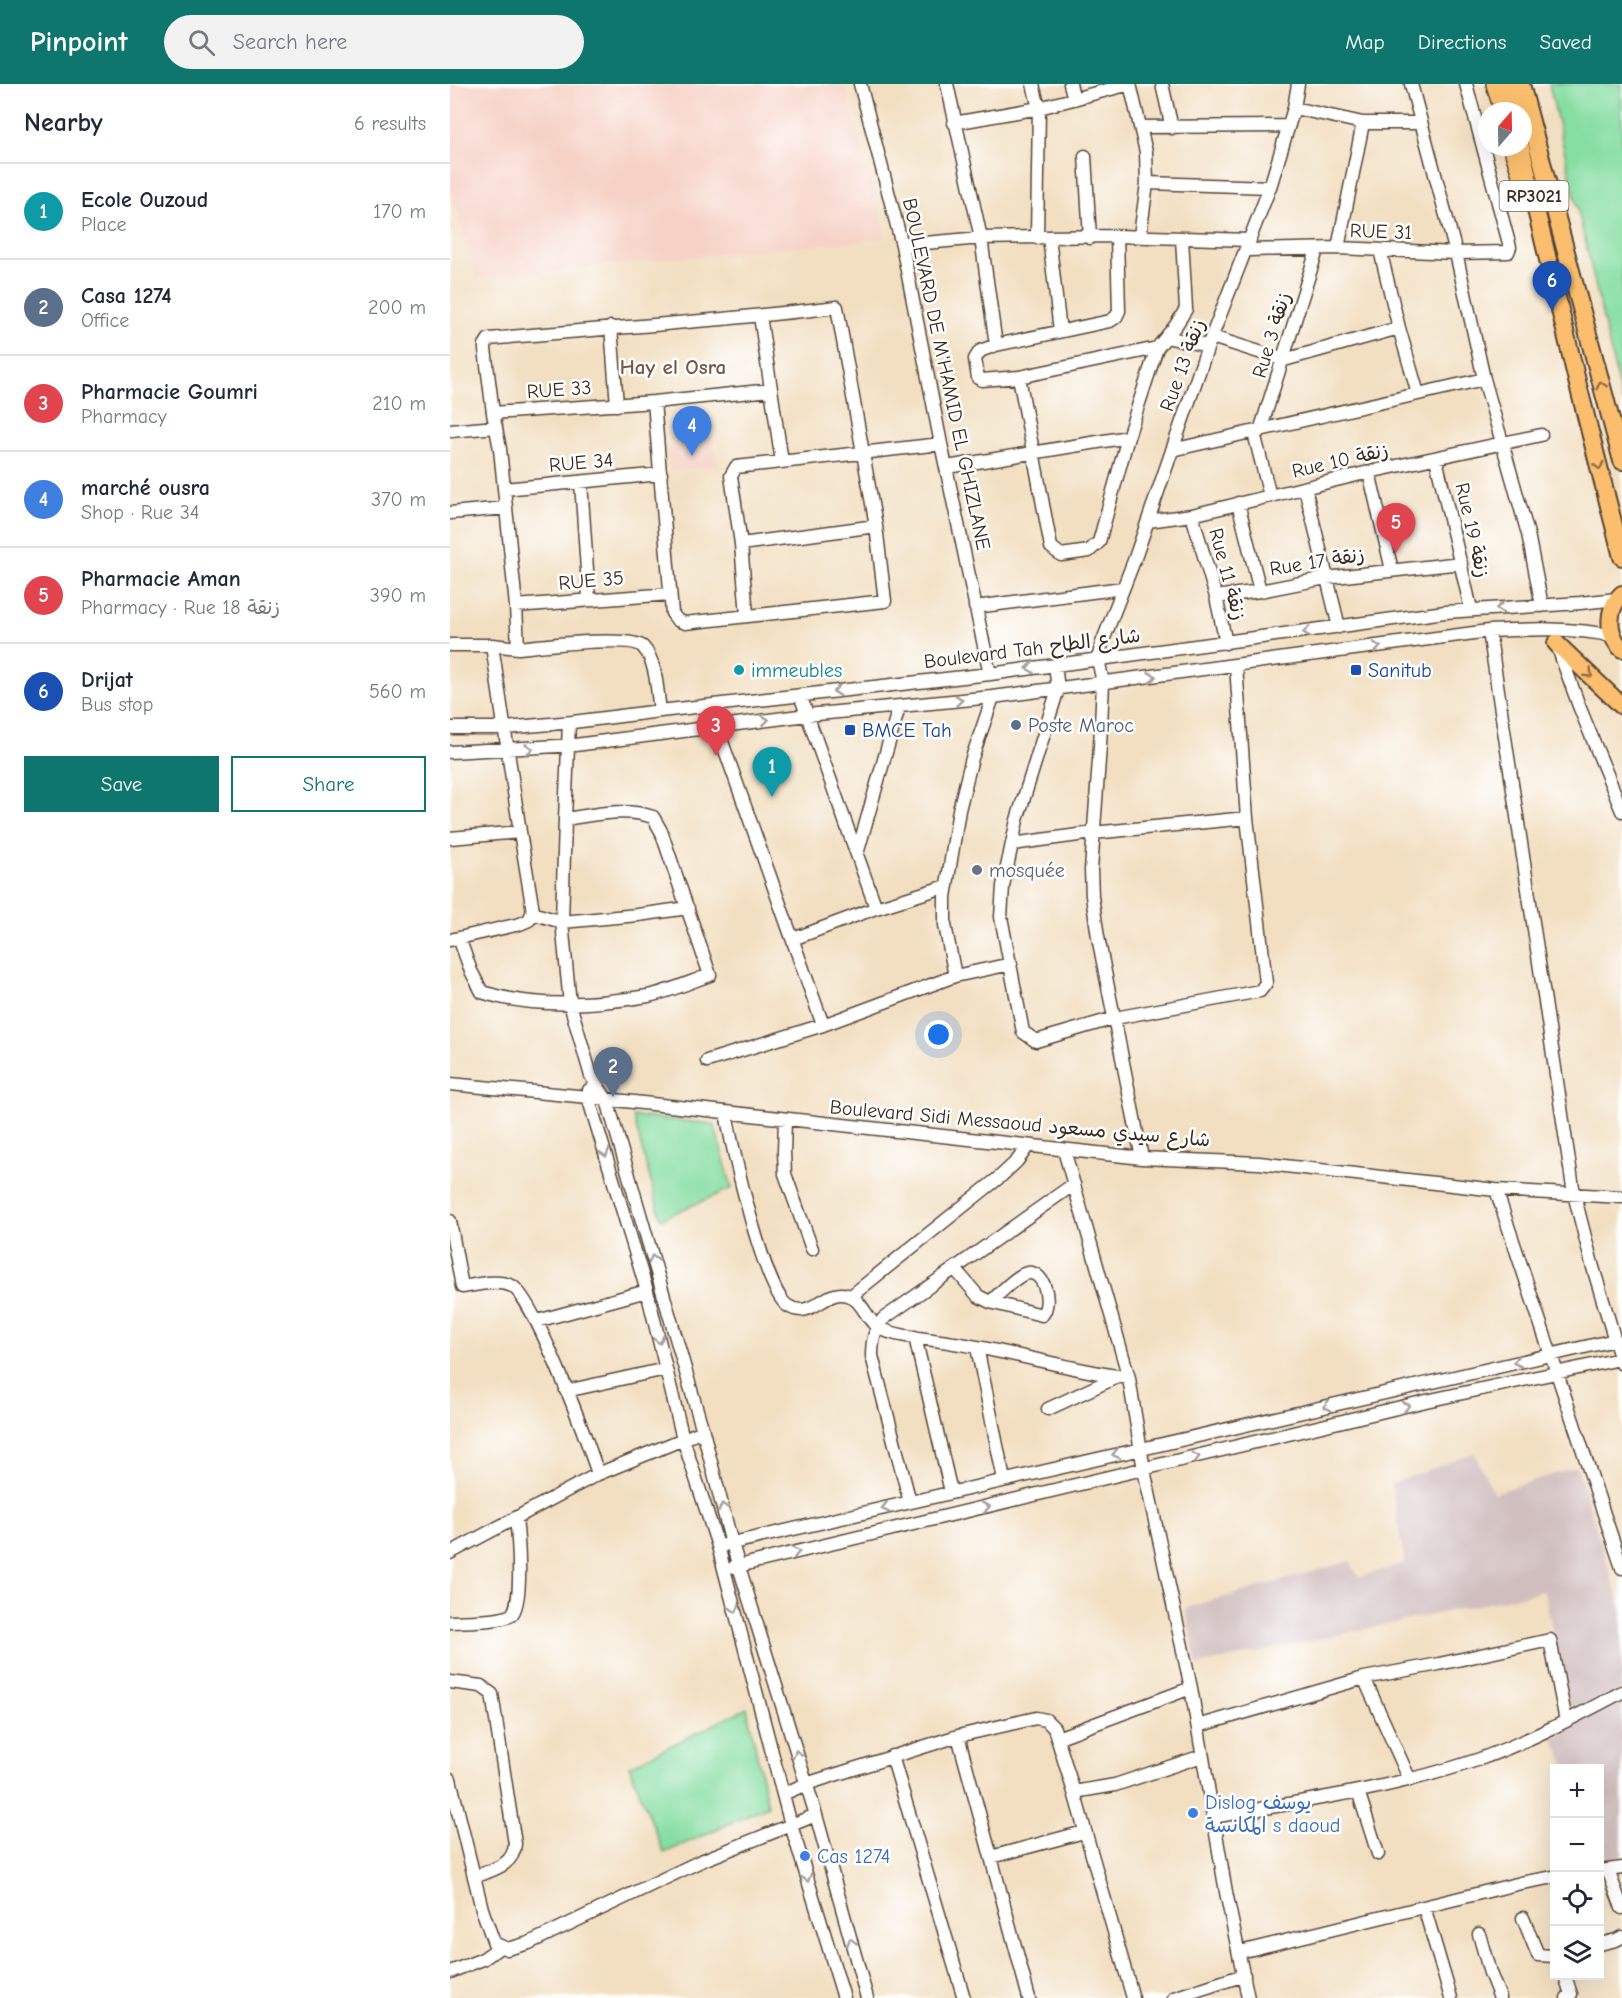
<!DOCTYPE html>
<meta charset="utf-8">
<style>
:root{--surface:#fff;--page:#f2f2f3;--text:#1f2937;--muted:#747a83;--line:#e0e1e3;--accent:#0f766e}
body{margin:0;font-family:"Comic Neue","Playpen Sans Arabic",sans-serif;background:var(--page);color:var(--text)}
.controls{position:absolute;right:18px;bottom:18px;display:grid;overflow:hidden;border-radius:0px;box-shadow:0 6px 24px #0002}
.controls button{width:54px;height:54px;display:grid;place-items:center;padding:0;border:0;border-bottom:2px solid var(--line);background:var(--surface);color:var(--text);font:30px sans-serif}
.compass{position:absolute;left:1028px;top:18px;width:54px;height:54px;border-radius:50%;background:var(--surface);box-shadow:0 6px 24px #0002;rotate:20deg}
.you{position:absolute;left:489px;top:951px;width:21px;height:21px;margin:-15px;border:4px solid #fff;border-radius:50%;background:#1a73e8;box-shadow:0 0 0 9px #1a73e833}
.badge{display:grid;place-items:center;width:39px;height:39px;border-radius:50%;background:var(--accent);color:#fff;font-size:20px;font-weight:700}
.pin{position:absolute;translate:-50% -50px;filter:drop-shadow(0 2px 3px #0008)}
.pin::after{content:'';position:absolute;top:32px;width:21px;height:18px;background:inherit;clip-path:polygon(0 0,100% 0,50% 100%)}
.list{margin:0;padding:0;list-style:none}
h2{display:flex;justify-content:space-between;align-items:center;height:78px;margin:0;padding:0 24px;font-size:26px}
h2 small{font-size:20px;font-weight:400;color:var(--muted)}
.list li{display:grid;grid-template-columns:39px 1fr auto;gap:18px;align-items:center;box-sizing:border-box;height:96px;padding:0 24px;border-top:2px solid var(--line)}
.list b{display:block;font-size:22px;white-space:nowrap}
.list p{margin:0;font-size:20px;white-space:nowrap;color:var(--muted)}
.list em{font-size:20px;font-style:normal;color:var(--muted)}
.actions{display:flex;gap:12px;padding:18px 24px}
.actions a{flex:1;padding:14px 0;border:2px solid var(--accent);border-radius:0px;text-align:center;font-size:21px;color:var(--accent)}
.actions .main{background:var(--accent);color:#fff}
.icon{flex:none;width:33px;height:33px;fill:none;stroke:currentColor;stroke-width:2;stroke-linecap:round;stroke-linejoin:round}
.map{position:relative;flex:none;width:1172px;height:1914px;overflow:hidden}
header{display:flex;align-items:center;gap:36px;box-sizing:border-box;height:84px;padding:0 30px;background:var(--accent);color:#fff}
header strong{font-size:28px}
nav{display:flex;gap:33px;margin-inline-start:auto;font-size:21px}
.search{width:420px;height:54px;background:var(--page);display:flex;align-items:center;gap:15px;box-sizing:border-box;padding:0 21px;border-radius:33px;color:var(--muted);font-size:22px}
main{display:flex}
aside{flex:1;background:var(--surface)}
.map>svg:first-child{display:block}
.built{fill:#f6d1c5}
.industrial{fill:#d1bfbf}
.green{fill:#86dea2;stroke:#608460;stroke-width:1.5}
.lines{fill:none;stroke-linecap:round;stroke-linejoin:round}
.minor-casing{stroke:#564536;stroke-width:15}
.major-casing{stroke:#564536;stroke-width:18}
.highway-casing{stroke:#564536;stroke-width:20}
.minor{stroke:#fff;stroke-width:12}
.major{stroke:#fbbe6e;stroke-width:15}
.highway{stroke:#fbbe6e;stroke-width:16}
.oneway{stroke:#916d42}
.oneway2{stroke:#a79f9a}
.culture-dot{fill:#0f9aa8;stroke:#fff;stroke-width:2}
.transit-dot{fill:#1a4fb4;stroke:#fff;stroke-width:2}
.service-dot{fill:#5c6f8a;stroke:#fff;stroke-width:2}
.worship-dot{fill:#6b7280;stroke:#fff;stroke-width:2}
.shop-dot{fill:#3f7fe0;stroke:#fff;stroke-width:2}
.labels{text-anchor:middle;stroke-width:5;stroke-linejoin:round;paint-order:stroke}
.shield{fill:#fff;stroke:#766a62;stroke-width:1.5}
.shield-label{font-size:18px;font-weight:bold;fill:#3b2a1e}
.street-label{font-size:20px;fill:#3b2a1e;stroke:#fff}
.culture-label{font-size:20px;fill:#0d838f;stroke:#fff;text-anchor:start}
.transit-label{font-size:20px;fill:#164399;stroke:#fff;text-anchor:start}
.service-label{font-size:20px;fill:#4e5e75;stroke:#fff;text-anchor:start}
.worship-label{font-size:20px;fill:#5b616d;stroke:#fff;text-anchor:start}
.shop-label{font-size:20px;fill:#366cbe;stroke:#fff;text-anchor:start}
.neighbourhood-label{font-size:21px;font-weight:bold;fill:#775746;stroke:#fff}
</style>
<header>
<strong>Pinpoint</strong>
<div class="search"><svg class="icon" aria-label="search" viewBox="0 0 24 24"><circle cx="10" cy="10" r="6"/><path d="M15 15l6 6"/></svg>Search here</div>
<nav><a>Map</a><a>Directions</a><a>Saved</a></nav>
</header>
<main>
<aside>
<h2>Nearby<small>6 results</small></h2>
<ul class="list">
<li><span class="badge" style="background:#0f9aa8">1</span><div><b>Ecole Ouzoud</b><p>Place</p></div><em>170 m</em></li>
<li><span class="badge" style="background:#5c6f8a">2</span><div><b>Casa 1274</b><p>Office</p></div><em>200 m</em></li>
<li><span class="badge" style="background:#e0444e">3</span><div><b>Pharmacie Goumri</b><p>Pharmacy</p></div><em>210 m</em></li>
<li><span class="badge" style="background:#3f7fe0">4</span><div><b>marché ousra</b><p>Shop · Rue 34</p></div><em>370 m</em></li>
<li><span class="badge" style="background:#e0444e">5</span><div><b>Pharmacie Aman</b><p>Pharmacy · Rue 18 زنقة</p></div><em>390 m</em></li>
<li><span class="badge" style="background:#1a4fb4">6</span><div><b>Drijat</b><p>Bus stop</p></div><em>560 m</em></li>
</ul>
<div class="actions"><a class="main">Save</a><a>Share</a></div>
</aside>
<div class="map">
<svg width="1172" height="1914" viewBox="0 0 1172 1914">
<rect width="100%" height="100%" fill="#fff"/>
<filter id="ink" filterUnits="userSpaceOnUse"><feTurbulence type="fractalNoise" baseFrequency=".0167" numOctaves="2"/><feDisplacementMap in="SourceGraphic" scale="12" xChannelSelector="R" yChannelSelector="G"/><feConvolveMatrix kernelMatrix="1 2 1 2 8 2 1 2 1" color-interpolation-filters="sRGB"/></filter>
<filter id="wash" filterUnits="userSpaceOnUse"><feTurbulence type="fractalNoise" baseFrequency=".008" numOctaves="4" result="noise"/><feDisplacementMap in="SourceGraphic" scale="24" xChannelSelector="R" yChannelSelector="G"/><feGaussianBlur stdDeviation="1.35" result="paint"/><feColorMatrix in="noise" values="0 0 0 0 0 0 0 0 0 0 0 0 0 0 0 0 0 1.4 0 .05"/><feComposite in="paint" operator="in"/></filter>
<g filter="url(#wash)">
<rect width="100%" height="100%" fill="#f2dfc1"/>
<path class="built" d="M 0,0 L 394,0 L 437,154 L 27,194 L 0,105 Z
M 262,351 L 268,383 L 219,386 L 217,362 L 252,359 L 251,352 Z"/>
<path class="industrial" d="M 1024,1369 L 1044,1409 L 1127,1383 L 1172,1527 L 1172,1772 L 1157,1777 L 1150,1759 L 1150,1684 L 1117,1684 L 1103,1654 L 1123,1644 L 1094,1507 L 747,1581 L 735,1524 L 900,1477 L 909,1493 L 955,1479 L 941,1400 Z"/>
<path class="green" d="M 1099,0 L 1172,0 L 1172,317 Z
M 183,1032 L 264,1040 L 282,1104 L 211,1135 Z
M 297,1624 L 318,1722 L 214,1769 L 179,1682 Z"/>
</g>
<g filter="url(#ink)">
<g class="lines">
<defs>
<path id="minor" d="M 410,0 L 452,161 L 491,360 L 540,590
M 497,0 L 531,154 L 546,261
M 583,0 L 589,24 L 587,154
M 620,0 L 624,15
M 680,0 L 696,68 L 697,99 L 690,152
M 712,0 L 722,44
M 961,0 L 1006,169 L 1034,295 L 1078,450 L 1092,522
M 844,24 L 913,39 L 971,39
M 504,39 L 589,24 L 680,0
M 690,43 L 838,42
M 635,72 L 640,154
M 697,99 L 820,103
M 667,152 L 669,227 L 666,233 L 660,237 L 546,261 L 530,267 L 525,275 L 528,294 L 532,296 L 569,293 L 707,264
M 599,153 L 610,247
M 452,161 L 531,154 L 667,152 L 800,156
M 888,164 L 913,39
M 797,166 L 888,164 L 1006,169 L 1058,168 L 1060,163 L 1016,0
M 930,166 L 949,244 L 968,310
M 310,232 L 332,378
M 161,243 L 167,321
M 716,253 L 758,262
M 762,253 L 834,276 L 949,244
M 569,293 L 601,463 L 611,471 L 639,467 L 649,458 L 678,353 L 707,264 L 726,241 L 736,225 L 732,154
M 43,329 L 204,318 L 321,306
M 0,347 L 46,343
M 810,347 L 867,166
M 804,349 L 820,412
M 722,366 L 1034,295
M 986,375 L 1021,525
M 497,383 L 678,353
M 919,388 L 942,486
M 131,398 L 139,515
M 855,404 L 889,543
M 54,405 L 211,390
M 788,419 L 810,507
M 0,429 L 56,424
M 742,431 L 766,513 L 776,559
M 698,437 L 742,431 L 919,388 L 1091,351
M 291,460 L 426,442
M 766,513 L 810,507 L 876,494 L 1011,479
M 66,522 L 220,510
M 525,523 L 673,504
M 297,531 L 291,460 L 281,392 L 286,383 L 491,360
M 1039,547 L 1124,1110 L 1142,1180 L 1172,1280
M 0,561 L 42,561 L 68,564 L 66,522 L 50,365 L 43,329 L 35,265 L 35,261 L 39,255 C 155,244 272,237 387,223 L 426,442 L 435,517 L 235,539 L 227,536 L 222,529 L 204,318
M 1107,561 L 1129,622 L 1172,727
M 68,564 C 89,562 182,551 193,563 C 207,578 207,608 210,627
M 605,581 L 608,605 L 567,736 L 553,802 L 551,833 L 573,948 L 586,957 L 665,934 L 810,907 L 816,899 L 797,734 L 786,582
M 350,611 L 426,824
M 266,641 L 373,941
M 0,644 L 55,644 L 123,638 L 210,627 L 540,590 L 995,528 L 1130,519 L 1167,515
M 0,668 L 125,661 L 357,631 L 543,613 L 1039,547 C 1079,545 1123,543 1163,552
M 115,735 L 119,639
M 0,754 L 70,748
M 562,760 L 643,749 L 797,734
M 407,770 L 449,623
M 82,829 L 112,838 L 120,920 L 141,992 L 157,1016 L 253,1347 L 282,1460 L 366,1731 L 417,1914
M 9,854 L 21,887 L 32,908 C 84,925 144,921 198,912 C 218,908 240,898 260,891 L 211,747 L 203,733 C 175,723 144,731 115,735 L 112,838 L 188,831 L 238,824
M 343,855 L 426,824 L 497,802
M 0,856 L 70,840 L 79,836 L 83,827 L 70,748 L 42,561
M 505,892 L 495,841 L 495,813 L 509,726 L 522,674 L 543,613
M 257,977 L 373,941 L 505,892 L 561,880
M 0,1000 L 138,1013 L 692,1074 L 809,1079 L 1046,1106 L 1172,1113
M 139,1006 L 138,1013 L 197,1207 L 233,1355 L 268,1462 L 341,1741 L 394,1914
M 276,1029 C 282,1062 314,1207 338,1222 C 361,1237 376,1204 397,1211 C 413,1216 416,1236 428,1243 C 446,1254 484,1255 504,1259 C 563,1268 620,1286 679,1294
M 335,1035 L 334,1068 L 335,1090 L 362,1165
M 614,1066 L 679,1294 L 694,1386 L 741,1604 L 776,1808 L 798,1914
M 692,1074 L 648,853 L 642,812 L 641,786 L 650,662 L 653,599 L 648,575 L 652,559 L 685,474 L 758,262 L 820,103 L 844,24 L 848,0
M 1046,1106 L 1172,1484
M 0,1137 L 12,1203 C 26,1201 48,1195 62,1202 C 85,1215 138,1359 148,1390
M 505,1185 L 528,1212 L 540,1218 L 592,1231 C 603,1219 594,1182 574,1190 C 562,1195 550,1210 540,1218
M 401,1212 L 551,1092 L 567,1077 L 578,1062
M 87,1237 L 197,1207
M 465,1253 L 501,1408
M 527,1263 L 554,1396
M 116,1307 L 216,1285
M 598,1325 L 669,1292
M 460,1418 L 422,1272 C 422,1258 424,1247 433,1235 L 624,1100
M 274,1461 L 1165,1256
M 0,1469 L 148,1390 L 253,1347
M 284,1483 L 976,1317 L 1170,1275
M 0,1538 C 14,1537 50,1538 61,1531 C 74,1521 68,1452 66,1434
M 914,1594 L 960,1696
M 0,1598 L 31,1602 L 42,1610 L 65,1760 C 64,1782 41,1786 24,1793
M 748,1642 L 914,1594 L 989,1580 L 1100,1556 L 1116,1637
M 508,1652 L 541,1773 L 634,1748
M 607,1654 L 741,1604
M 442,1672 L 514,1914
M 0,1695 L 32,1825 L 44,1859 L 57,1865 L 79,1859 L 251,1777 L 366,1731
M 908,1707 L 928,1770
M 624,1708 L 683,1914
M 333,1710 L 356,1700 L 508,1652 L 586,1634 L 596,1636 L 604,1644 L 624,1708 L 665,1701 L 752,1672
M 764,1733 C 852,1717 942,1705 1027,1676 C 1077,1658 1125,1633 1172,1608
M 541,1773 L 579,1914
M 1158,1786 L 1172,1824
M 1150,1787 L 1172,1784
M 974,1823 L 1001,1914
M 1073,1834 L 1088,1871 L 1104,1872
M 1029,1850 L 1040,1889 L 1050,1914
M 1150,1860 L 1166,1856 L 1172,1853
M 790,1868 L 1071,1799 L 1104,1793
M 0,1888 L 33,1875 L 50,1863
M 1115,1892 L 1121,1910 L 1117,1914
M 724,1914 L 794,1891"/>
<path id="major" d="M 1044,0 L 1052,27
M 1061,63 L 1075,106"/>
<path id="highway" d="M 1055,0 L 1062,27
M 1071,0 L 1172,377
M 1071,63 L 1128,301 L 1172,473
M 1172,510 C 1157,525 1156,549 1172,565
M 1106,559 L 1172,622"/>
</defs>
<use href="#minor" class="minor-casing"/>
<use href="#major" class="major-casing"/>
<use href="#highway" class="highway-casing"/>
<use href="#minor" class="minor"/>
<use href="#major" class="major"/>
<use href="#highway" class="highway"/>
</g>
<defs><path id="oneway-chevron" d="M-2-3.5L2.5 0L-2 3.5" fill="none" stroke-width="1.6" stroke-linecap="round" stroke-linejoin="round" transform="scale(1.5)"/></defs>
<g class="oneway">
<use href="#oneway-chevron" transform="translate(1151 301) rotate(-105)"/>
<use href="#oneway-chevron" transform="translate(1149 382) rotate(76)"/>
<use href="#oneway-chevron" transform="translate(1139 590) rotate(44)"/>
</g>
<g class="oneway2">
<use href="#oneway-chevron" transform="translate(1050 524) rotate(178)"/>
<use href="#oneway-chevron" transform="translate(857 548) rotate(172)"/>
<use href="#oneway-chevron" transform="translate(927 563) rotate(-8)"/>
<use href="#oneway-chevron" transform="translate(580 584) rotate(172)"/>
<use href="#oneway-chevron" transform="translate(702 593) rotate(-7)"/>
<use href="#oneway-chevron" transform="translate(387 607) rotate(174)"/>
<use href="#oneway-chevron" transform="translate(509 616) rotate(-6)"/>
<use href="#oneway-chevron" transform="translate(315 636) rotate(-7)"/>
<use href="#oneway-chevron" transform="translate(79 665) rotate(-4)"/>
<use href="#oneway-chevron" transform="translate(155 1069) rotate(73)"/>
<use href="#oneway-chevron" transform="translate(203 1175) rotate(-106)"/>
<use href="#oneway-chevron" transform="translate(209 1256) rotate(76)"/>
<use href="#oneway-chevron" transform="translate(1067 1278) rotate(167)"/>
<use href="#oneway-chevron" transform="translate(877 1322) rotate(167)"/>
<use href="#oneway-chevron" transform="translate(956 1322) rotate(-14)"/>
<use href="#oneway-chevron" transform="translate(666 1370) rotate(167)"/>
<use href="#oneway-chevron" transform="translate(746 1373) rotate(-14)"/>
<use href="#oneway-chevron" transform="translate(273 1423) rotate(-105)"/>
<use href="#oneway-chevron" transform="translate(536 1423) rotate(-13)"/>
<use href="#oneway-chevron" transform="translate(435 1424) rotate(167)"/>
<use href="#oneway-chevron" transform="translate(346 1468) rotate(-13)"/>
<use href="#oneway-chevron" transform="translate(285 1525) rotate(75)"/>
<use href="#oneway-chevron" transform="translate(347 1670) rotate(-107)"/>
<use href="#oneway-chevron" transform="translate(357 1794) rotate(73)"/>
<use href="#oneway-chevron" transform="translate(401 1858) rotate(-106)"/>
</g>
</g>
<circle class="culture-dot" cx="289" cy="586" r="6"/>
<g class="transit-dot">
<rect x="900" y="580" width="12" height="12" rx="3"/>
<rect x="394" y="640" width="12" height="12" rx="3"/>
</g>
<circle class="service-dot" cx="566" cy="641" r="6"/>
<circle class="worship-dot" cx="527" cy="786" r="6"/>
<g class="shop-dot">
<circle cx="743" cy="1729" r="6"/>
<circle cx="355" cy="1772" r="6"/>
</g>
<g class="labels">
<rect class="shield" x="1049.5" y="97" width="69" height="30" rx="4.5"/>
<g class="shield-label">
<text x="1084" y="118">RP3021</text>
</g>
<g class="street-label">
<text transform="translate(931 147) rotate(2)" y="7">RUE 31</text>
<text transform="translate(821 251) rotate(-73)" y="7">Rue 3 زنقة</text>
<text transform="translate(732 281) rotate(-70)" y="7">Rue 13 زنقة</text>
<text transform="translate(497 290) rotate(78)" y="7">BOULEVARD DE M'HAMID EL GHIZLANE</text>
<text transform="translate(109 305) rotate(-4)" y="7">RUE 33</text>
<text transform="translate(890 376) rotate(-13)" y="7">Rue 10 زنقة</text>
<text transform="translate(131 378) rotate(-5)" y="7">RUE 34</text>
<text transform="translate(1023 446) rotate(77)" y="7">Rue 19 زنقة</text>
<text transform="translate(867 477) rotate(-9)" y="7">Rue 17 زنقة</text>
<text transform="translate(778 490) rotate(75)" y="7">Rue 11 زنقة</text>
<text transform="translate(141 496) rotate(-5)" y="7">RUE 35</text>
<text transform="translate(582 564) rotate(-7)" y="7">Boulevard Tah شارع الطاح</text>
<text transform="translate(570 1039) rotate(5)" y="7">Boulevard Sidi Messaoud شارع سيدي مسعود</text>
</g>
<g class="culture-label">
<text x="301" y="593">immeubles</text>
</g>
<g class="transit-label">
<text x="918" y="593">Sanitub</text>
<text x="412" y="653">BMCE Tah</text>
</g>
<g class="service-label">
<text x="578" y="648">Poste Maroc</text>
</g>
<g class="worship-label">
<text x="539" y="793">mosquée</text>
</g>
<g class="shop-label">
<text x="755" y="1725">Dislog يوسف<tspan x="755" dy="23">المكانسة s daoud</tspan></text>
<text x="367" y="1779">Cas 1274</text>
</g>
<g class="neighbourhood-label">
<text x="223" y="290">Hay el Osra</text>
</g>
</g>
</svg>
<div class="controls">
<button>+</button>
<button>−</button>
<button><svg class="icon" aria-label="locate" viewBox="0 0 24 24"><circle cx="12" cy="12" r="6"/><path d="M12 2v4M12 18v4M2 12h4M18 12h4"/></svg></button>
<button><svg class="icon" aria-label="layers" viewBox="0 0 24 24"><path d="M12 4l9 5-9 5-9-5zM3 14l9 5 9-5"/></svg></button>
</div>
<svg class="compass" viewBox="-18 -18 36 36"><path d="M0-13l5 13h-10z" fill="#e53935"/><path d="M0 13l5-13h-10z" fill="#747a83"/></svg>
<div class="you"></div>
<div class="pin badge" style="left:322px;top:713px;background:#0f9aa8">1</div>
<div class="pin badge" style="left:163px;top:1013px;background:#5c6f8a">2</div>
<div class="pin badge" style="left:266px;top:672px;background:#e0444e">3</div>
<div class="pin badge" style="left:242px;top:372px;background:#3f7fe0">4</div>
<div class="pin badge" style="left:946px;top:469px;background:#e0444e">5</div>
<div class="pin badge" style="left:1102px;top:227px;background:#1a4fb4">6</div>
</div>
</main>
